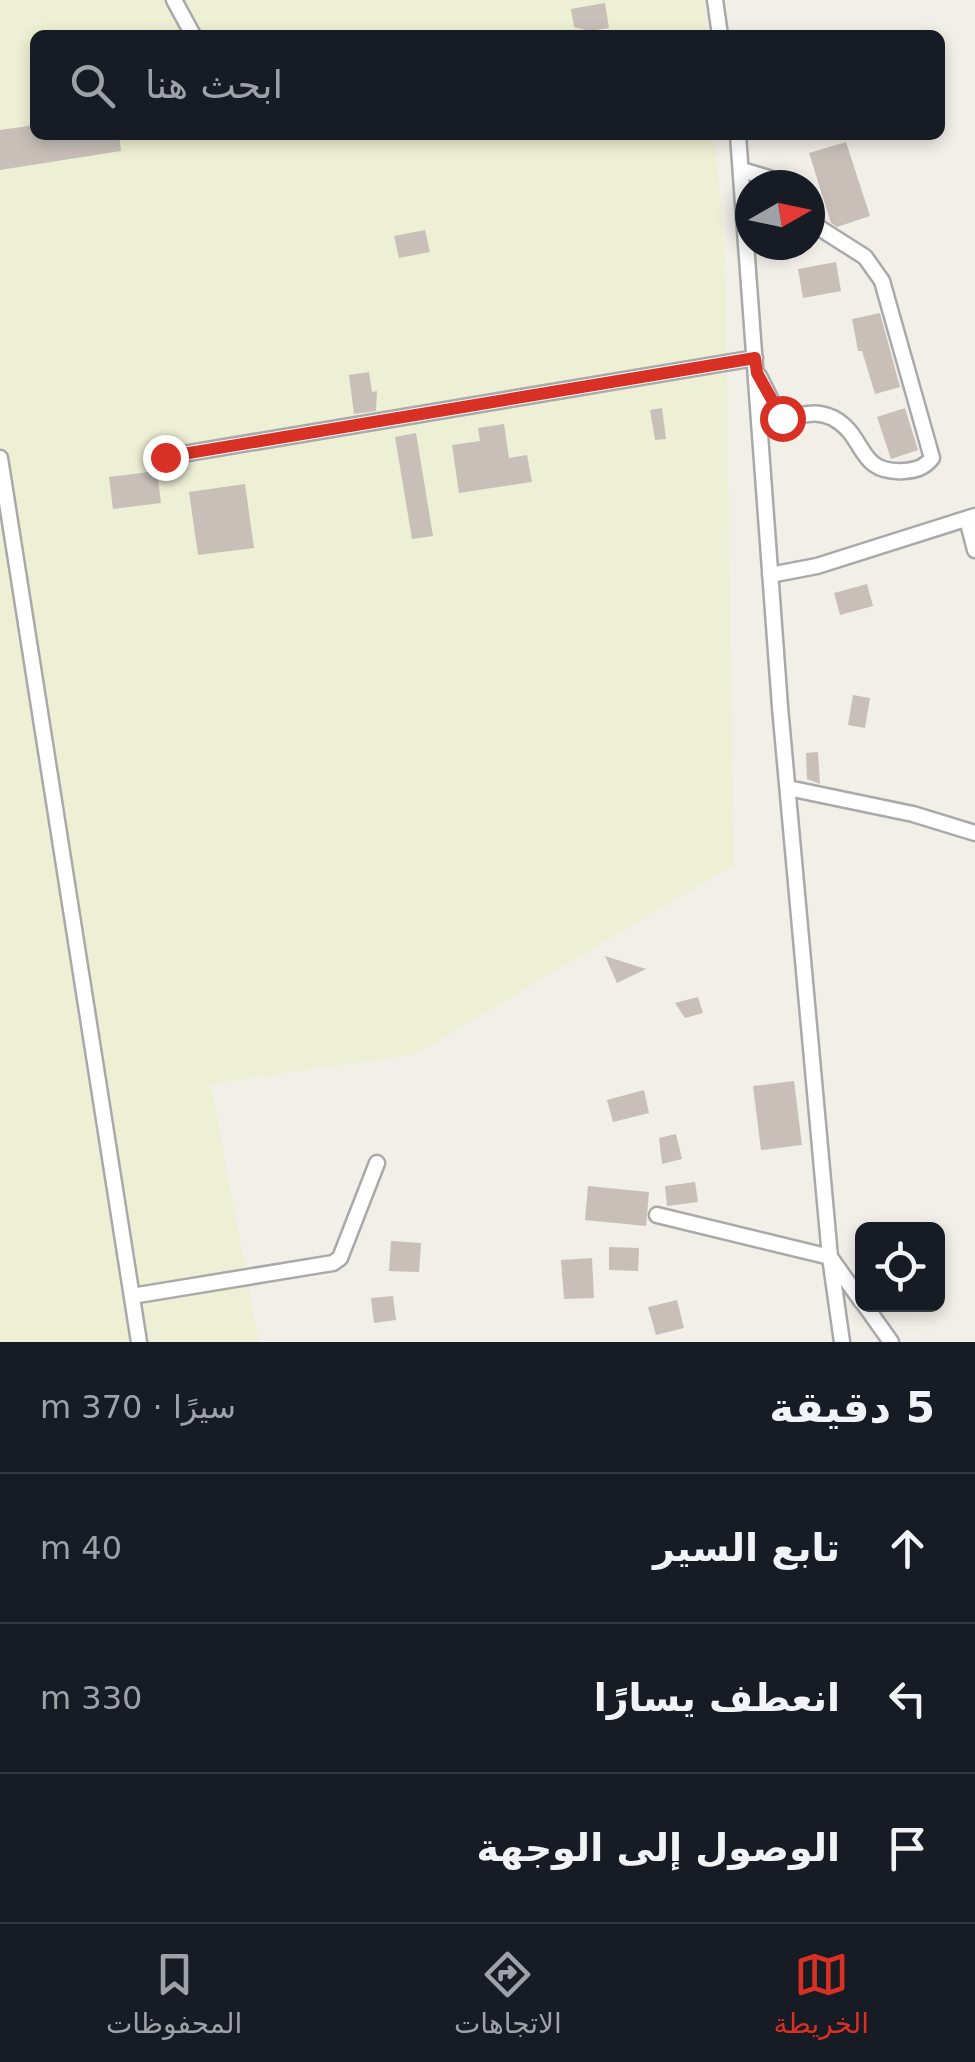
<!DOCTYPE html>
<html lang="ar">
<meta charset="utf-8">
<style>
:root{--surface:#171b24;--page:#20242c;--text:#f1f3f6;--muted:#9ea1a6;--line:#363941;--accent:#d93025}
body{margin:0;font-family:"DejaVu Sans","Noto Naskh Arabic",sans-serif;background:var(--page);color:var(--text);direction:rtl}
.controls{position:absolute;right:30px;bottom:30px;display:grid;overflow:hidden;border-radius:15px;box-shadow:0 5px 15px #0003}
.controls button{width:90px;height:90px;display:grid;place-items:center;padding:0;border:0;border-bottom:2px solid var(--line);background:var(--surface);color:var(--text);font:50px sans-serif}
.compass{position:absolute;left:735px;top:170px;width:90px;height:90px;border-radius:50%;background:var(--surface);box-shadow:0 5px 15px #0003;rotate:81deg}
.stop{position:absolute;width:30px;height:30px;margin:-22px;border:8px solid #d93025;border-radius:50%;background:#fff}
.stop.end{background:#d93025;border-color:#fff;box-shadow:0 2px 10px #0008}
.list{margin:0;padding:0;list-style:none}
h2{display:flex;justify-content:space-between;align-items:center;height:130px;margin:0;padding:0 40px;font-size:42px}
h2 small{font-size:32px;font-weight:400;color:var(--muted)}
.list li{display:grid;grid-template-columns:65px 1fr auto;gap:30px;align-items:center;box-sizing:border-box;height:150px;padding:0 40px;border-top:2px solid var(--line)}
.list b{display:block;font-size:38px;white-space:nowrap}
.list em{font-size:32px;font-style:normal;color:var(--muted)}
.icon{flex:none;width:55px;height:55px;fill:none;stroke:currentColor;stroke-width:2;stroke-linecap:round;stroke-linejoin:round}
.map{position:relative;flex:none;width:975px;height:1342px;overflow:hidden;direction:ltr}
.search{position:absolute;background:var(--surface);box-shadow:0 5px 15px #0003;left:30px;right:30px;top:30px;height:110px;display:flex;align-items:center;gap:25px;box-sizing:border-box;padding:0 35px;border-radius:15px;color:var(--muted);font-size:38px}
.sheet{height:580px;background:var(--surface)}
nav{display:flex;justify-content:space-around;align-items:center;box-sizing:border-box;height:140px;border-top:2px solid var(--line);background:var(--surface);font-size:28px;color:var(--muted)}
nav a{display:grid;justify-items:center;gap:5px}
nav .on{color:var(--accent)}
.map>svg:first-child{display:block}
.farmland{fill:#eef0d5}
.building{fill:#c7bfb8}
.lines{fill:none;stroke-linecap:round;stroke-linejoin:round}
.minor-casing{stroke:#a9a9a9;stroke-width:19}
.minor{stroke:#fff;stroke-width:14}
.route{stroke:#d93025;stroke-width:12}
</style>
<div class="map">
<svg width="975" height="1342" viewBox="0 0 975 1342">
<rect width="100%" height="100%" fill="#f2efe9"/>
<path class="farmland" d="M 0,0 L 704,0 L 707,35 L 35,35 L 35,135 L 715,135 L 725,259 L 734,865 L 416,1054 L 211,1084 L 259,1342 L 0,1342 Z"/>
<path class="building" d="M 605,3 L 609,28 L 589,31 L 574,27 L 571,9 Z
M 35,125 L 35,135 L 119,135 L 121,151 L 0,170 L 0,130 Z
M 846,142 L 870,216 L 837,227 L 831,223 L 809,153 Z
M 425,230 L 430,252 L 399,258 L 394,236 Z
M 836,262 L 841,291 L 803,298 L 798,269 Z
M 880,313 L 900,387 L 875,394 L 862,351 L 858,351 L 852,319 Z
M 369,372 L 372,392 L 377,391 L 376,411 L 354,414 L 349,375 Z
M 662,408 L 666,439 L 655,440 L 650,410 Z
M 905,408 L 918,450 L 891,459 L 877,417 Z
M 504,424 L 509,458 L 527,455 L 532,482 L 459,493 L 452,445 L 480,441 L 478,428 Z
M 416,433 L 433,536 L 412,539 L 395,437 Z
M 157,471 L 161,503 L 113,509 L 109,477 Z
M 245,484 L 254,548 L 198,555 L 189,492 Z
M 867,584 L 873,606 L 840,615 L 834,593 Z
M 853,695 L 870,698 L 865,728 L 848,725 Z
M 818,752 L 820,784 L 807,779 L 806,753 Z
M 605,956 L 646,969 L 617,983 Z
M 698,997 L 703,1013 L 685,1018 L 675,1003 Z
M 794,1081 L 802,1145 L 761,1150 L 753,1086 Z
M 644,1090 L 649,1113 L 613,1122 L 607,1100 Z
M 676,1134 L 682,1159 L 662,1164 L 659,1138 Z
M 695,1182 L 698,1202 L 667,1206 L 665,1186 Z
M 588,1186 L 649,1192 L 646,1226 L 585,1220 Z
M 391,1241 L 421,1243 L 419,1272 L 389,1271 Z
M 609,1247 L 639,1248 L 638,1271 L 609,1270 Z
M 592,1258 L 594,1298 L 564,1299 L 561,1260 Z
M 393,1296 L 396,1320 L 374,1323 L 371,1298 Z
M 677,1300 L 684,1328 L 656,1335 L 648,1307 Z"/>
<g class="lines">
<defs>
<path id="minor" d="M 174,0 L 193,35
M 715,0 L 720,35
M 738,135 L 780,707 L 830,1257 L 842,1342
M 742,170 L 769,178 L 777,185
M 759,376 L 779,416 C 798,420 810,407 833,418 C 867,436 856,474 904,471 C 916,470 924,468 932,458 L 882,281 L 865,257 L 810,222
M 165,457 L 755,358
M 0,458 L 139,1342
M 967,519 L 975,550
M 770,575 L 817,566 L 975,516
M 788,788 L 913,814 L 975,833
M 657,1215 L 830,1257 L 862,1302
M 132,1296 L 333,1263 L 340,1258 L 377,1163
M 864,1304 L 891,1342"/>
</defs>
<use href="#minor" class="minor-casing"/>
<use href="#minor" class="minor"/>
</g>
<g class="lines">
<path class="route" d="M 165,457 L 755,358 L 757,373 L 782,418"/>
</g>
</svg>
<div class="controls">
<button><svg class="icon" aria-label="locate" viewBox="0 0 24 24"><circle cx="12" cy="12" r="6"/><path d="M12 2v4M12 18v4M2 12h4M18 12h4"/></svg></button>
</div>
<svg class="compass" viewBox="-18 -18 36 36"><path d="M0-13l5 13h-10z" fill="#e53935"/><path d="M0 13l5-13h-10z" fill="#9ea1a6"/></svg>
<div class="stop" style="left:782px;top:418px"></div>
<div class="stop end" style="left:165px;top:457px"></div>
<div class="search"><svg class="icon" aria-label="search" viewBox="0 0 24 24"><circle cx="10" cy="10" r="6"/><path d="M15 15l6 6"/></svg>ابحث هنا</div>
</div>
<section class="sheet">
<h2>5 دقيقة<small>سيرًا · 370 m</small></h2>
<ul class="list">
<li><svg class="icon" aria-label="ahead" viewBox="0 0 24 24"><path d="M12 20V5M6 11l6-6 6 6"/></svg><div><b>تابع السير</b></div><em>40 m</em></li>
<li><svg class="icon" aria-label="left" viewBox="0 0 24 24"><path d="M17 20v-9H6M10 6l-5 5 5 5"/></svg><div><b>انعطف يسارًا</b></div><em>330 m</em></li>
<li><svg class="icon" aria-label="arrive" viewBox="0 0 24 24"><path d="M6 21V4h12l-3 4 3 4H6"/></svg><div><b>الوصول إلى الوجهة</b></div></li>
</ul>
</section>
<nav>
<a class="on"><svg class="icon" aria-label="map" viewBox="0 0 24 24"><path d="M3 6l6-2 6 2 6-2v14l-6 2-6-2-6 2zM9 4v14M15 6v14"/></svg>الخريطة</a>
<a><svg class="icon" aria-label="directions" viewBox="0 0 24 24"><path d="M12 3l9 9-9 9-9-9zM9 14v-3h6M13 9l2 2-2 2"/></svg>الاتجاهات</a>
<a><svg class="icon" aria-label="saved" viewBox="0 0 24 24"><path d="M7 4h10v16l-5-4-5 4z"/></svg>المحفوظات</a>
</nav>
